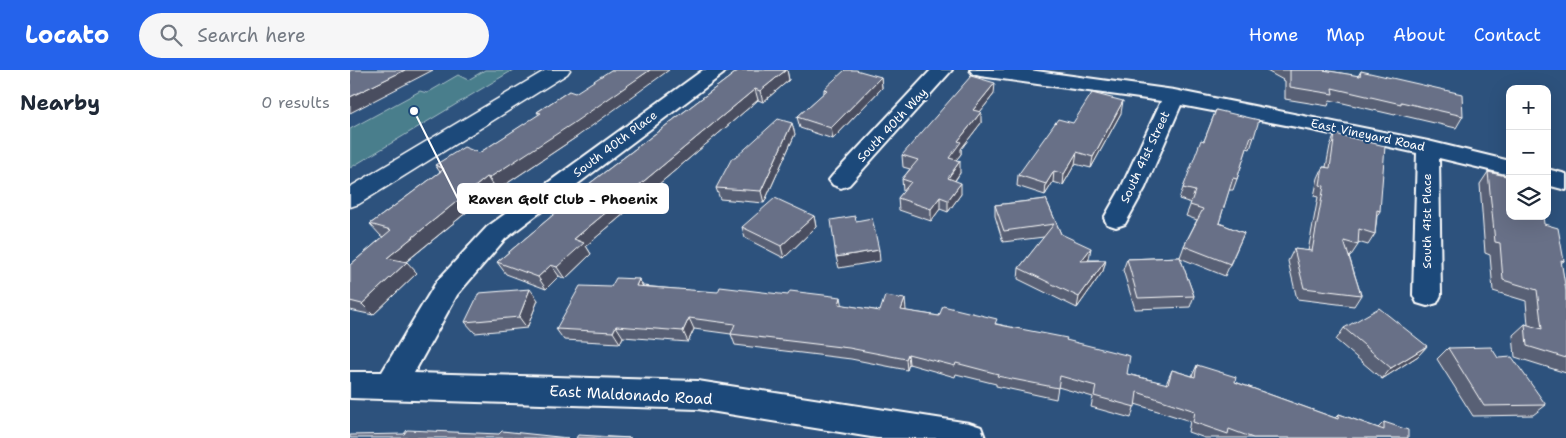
<!DOCTYPE html>
<meta charset="utf-8">
<style>
:root{--surface:#fff;--page:#f6f6f7;--text:#1f2937;--muted:#747a83;--line:#e0e1e3;--accent:#2563eb}
body{margin:0;font-family:"Shantell Sans",sans-serif;background:var(--page);color:var(--text)}
.controls{position:absolute;right:15px;top:15px;display:grid;overflow:hidden;border-radius:10px;box-shadow:0 5px 20px #0002}
.controls button{width:45px;height:45px;display:grid;place-items:center;padding:0;border:0;border-bottom:1px solid var(--line);background:var(--surface);color:var(--text);font:25px sans-serif}
.list{margin:0;padding:0;list-style:none}
h2{display:flex;justify-content:space-between;align-items:center;height:65px;margin:0;padding:0 20px;font-size:21px}
h2 small{font-size:16px;font-weight:400;color:var(--muted)}
.icon{flex:none;width:28px;height:28px;fill:none;stroke:currentColor;stroke-width:2;stroke-linecap:round;stroke-linejoin:round}
.map{position:relative;flex:none;width:1216px;height:368px;overflow:hidden}
header{display:flex;align-items:center;gap:30px;box-sizing:border-box;height:70px;padding:0 25px;background:var(--accent);color:#fff}
header strong{font-size:24px}
nav{display:flex;gap:28px;margin-inline-start:auto;font-size:18px}
.search{width:350px;height:45px;background:var(--page);display:flex;align-items:center;gap:12px;box-sizing:border-box;padding:0 18px;border-radius:28px;color:var(--muted);font-size:19px}
main{display:flex}
aside{flex:1;background:var(--surface)}
.map>svg:first-child{display:block}
.green{fill:#497e8c;stroke:#a4bec6}
.lines{fill:none;stroke-linecap:round;stroke-linejoin:round}
.minor-casing{stroke:#fff;stroke-width:4}
.secondary-casing{stroke:#fff;stroke-width:3}
.minor{fill:#1f4a7a;fill-rule:evenodd}
.secondary{fill:#1f4a7a;fill-rule:evenodd}
.wall{fill:#596074;stroke:#fff}
.shaded-wall{fill:#484e5e;stroke:#fff}
.building{fill:#677087;stroke:#fff}
.labels{text-anchor:middle;stroke-width:4;stroke-linejoin:round;paint-order:stroke}
.street-label{font-size:12px;fill:#fff;stroke:#1f4a7a}
.near-street-label{font-size:15px;fill:#fff;stroke:#1f4a7a}
.leader{fill:none;stroke:#fff;stroke-width:2}
.callout-dot{fill:#fff;stroke:#1f4a7a;stroke-width:2}
.callout{fill:#fff;stroke:#fff;stroke-width:2}
.callout-label{font-size:14px;text-anchor:middle;font-weight:bold;fill:#111}
</style>
<header>
<strong>Locato</strong>
<div class="search"><svg class="icon" aria-label="search" viewBox="0 0 24 24"><circle cx="10" cy="10" r="6"/><path d="M15 15l6 6"/></svg>Search here</div>
<nav><a>Home</a><a>Map</a><a>About</a><a>Contact</a></nav>
</header>
<main>
<aside>
<h2>Nearby<small>0 results</small></h2>
<ul class="list">
</ul>
</aside>
<div class="map">
<svg width="1216" height="368" viewBox="0 0 1216 368">
<rect width="100%" height="100%" fill="#2d527d"/>
<filter id="ink" filterUnits="userSpaceOnUse"><feTurbulence type="fractalNoise" baseFrequency=".02" numOctaves="2"/><feDisplacementMap in="SourceGraphic" scale="10" xChannelSelector="R" yChannelSelector="G"/><feConvolveMatrix kernelMatrix="1 2 1 2 8 2 1 2 1" color-interpolation-filters="sRGB"/></filter>
<g filter="url(#ink)">
<path class="green" d="M 135,0 L 163,0 L 0,98 L 0,59 L 70,21 L 77,23 L 108,5 L 118,10 Z"/>
<g class="lines">
<defs>
<path id="minor" d="M 353,0 L 376,0 L 373,4 L 155,169 L 107,225 L 64,303 L 348,311 L 619,353 L 631,357 L 635,368 L 527,368 L 348,339 L 0,328 L 0,302 L 32,302 L 87,211 L 137,157 Z
M 581,0 L 602,0 L 499,115 L 491,118 L 483,115 L 479,110 L 483,105 Z
M 620,0 L 679,0 L 824,20 L 1078,71 L 1160,91 L 1160,105 L 1089,88 L 1091,225 L 1087,233 L 1077,236 L 1067,233 L 1063,225 L 1067,83 L 962,60 L 831,35 L 795,118 L 775,154 L 766,157 L 757,154 L 754,148 L 771,118 L 811,31 L 630,6 L 623,4 Z
M 1197,99 L 1216,104 L 1216,120 L 1197,115 Z"/>
<path id="secondary" d="M 196,0 L 220,0 L 217,4 L 9,134 L 0,137 L 0,117 Z"/>
</defs>
<use href="#minor" class="minor-casing"/>
<use href="#secondary" class="secondary-casing"/>
<use href="#minor" class="minor"/>
<use href="#secondary" class="secondary"/>
</g>
<path class="wall" d="M 389,0 L 437,0 L 439,10 L 413,32 L 408,30 L 236,176 L 241,184 L 215,209 L 209,206 L 196,219 L 156,204 L 147,192 L 208,141 L 206,139 Z
M 915,0 L 973,0 L 1008,6 L 1011,1 L 1113,46 L 1106,58 L 1046,44 L 1045,45 L 980,30 L 978,36 L 935,29 L 935,11 Z
M 531,7 L 532,18 L 483,69 L 450,58 L 447,47 L 474,23 L 474,19 Z
M 219,21 L 228,66 L 147,120 L 145,119 L 56,192 L 67,203 L 23,245 L 0,240 L 0,195 L 33,167 L 31,166 L 20,154 L 90,102 L 85,95 L 129,83 L 189,45 L 187,42 Z
M 644,24 L 630,42 L 631,53 L 611,79 L 611,84 L 606,90 L 610,103 L 605,111 L 611,124 L 598,142 L 590,139 L 581,151 L 549,140 L 548,128 L 554,121 L 553,121 L 552,109 L 560,99 L 553,97 L 552,85 Z
M 866,40 L 904,67 L 900,79 L 897,78 L 887,109 L 883,120 L 879,120 L 869,153 L 894,163 L 875,206 L 830,188 L 844,226 L 840,237 L 785,239 L 773,200 L 777,189 L 830,187 L 834,176 L 847,150 L 836,146 L 841,133 L 829,129 L 833,118 L 854,71 Z
M 771,43 L 741,98 L 725,94 L 713,115 L 703,112 L 695,125 L 667,116 L 668,105 L 723,53 Z
M 445,64 L 414,133 L 370,129 L 366,118 Z
M 985,64 L 1030,141 L 1027,146 L 1025,164 L 1018,175 L 1008,172 L 1008,175 L 1000,187 L 999,186 L 1011,225 L 1004,236 L 947,229 L 938,191 L 944,179 L 958,181 L 968,127 L 964,126 L 968,108 L 973,97 L 976,97 L 980,76 Z
M 1138,102 L 1194,154 L 1214,191 L 1211,193 L 1216,221 L 1216,303 L 1165,287 L 1163,265 L 1175,254 L 1178,255 L 1176,231 L 1143,221 L 1140,185 L 1135,183 L 1130,114 Z
M 696,129 L 711,164 L 739,189 L 738,190 L 756,190 L 753,201 L 727,238 L 668,209 L 669,198 L 694,167 L 653,172 L 645,146 L 645,135 Z
M 464,146 L 466,157 L 434,188 L 395,168 L 392,157 Z
M 289,209 L 293,216 L 493,235 L 530,241 L 556,241 L 589,246 L 647,254 L 716,270 L 777,304 L 816,314 L 822,300 L 842,306 L 847,295 L 885,312 L 985,348 L 989,344 L 1028,358 L 1034,352 L 1058,368 L 855,368 L 838,362 L 840,351 L 785,334 L 781,348 L 741,337 L 743,327 L 708,317 L 706,329 L 646,316 L 646,314 L 606,304 L 605,307 L 559,294 L 557,300 L 501,289 L 385,275 L 381,264 L 344,259 L 338,272 L 273,267 L 270,273 L 214,270 L 206,259 L 261,217 Z
M 188,230 L 177,258 L 125,263 L 115,252 Z
M 994,258 L 1077,276 L 1068,286 L 1032,309 L 986,270 Z
M 1098,278 L 1148,288 L 1196,335 L 1183,345 L 1123,346 L 1087,289 Z"/>
<path class="shaded-wall" d="M 55,0 L 83,0 L 0,43 L 0,27 Z
M 300,0 L 319,0 L 228,66 L 147,120 L 139,108 Z
M 436,0 L 437,0 L 439,10 L 413,32 L 410,21 Z
M 531,7 L 532,18 L 483,69 L 481,58 Z
M 645,13 L 644,24 L 623,51 L 623,40 Z
M 405,19 L 408,30 L 236,176 L 241,184 L 215,209 L 207,197 L 224,169 Z
M 773,31 L 771,43 L 741,98 L 743,87 Z
M 631,42 L 631,53 L 611,79 L 611,84 L 599,99 L 599,88 L 608,71 Z
M 442,53 L 445,64 L 414,133 L 411,121 Z
M 727,82 L 725,94 L 713,115 L 714,104 Z
M 610,91 L 610,103 L 598,120 L 598,108 Z
M 704,101 L 703,112 L 695,125 L 696,114 Z
M 137,107 L 145,119 L 47,199 L 37,188 Z
M 611,113 L 611,124 L 598,142 L 598,130 Z
M 590,127 L 590,139 L 581,151 L 581,139 Z
M 464,146 L 466,157 L 434,188 L 431,176 Z
M 741,178 L 739,189 L 729,202 L 731,191 Z
M 529,180 L 530,191 L 489,198 L 486,187 Z
M 756,190 L 753,201 L 727,238 L 729,227 Z
M 57,192 L 67,203 L 23,245 L 12,234 Z
M 201,195 L 209,206 L 196,219 L 188,207 Z
M 289,209 L 295,221 L 286,216 Z
M 180,219 L 188,230 L 177,258 L 169,247 Z
M 491,227 L 493,238 L 489,234 Z
M 555,229 L 556,240 L 552,251 L 551,240 Z
M 339,248 L 344,259 L 338,272 L 333,261 Z
M 266,256 L 273,267 L 270,273 L 263,262 Z
M 1077,276 L 1068,286 L 1032,309 L 1041,298 Z
M 558,284 L 559,294 L 557,300 L 556,289 Z"/>
<path class="building" d="M 0,0 L 55,0 L 0,27 Z
M 261,0 L 300,0 L 222,54 L 139,108 L 137,107 L 37,188 L 57,192 L 12,234 L 0,231 L 0,195 L 41,160 L 20,154 L 94,99 L 85,95 L 114,77 L 129,83 L 191,43 L 187,42 L 219,21 L 225,23 Z
M 389,0 L 436,0 L 410,21 L 405,19 L 224,169 L 234,173 L 207,197 L 201,195 L 188,207 L 147,192 L 209,140 L 206,139 Z
M 495,0 L 506,0 L 531,7 L 481,58 L 447,47 L 477,20 L 474,19 Z
M 940,0 L 973,0 L 1010,6 L 1011,1 L 1112,24 L 1113,46 L 1051,32 L 1051,34 L 982,18 L 983,24 L 940,17 Z
M 621,6 L 645,13 L 623,40 L 631,42 L 608,71 L 611,72 L 599,88 L 610,91 L 598,108 L 611,113 L 598,130 L 590,127 L 581,139 L 548,128 L 561,112 L 552,109 L 568,90 L 552,85 Z
M 742,23 L 773,31 L 743,87 L 727,82 L 714,104 L 704,101 L 696,114 L 668,105 L 708,49 L 723,53 Z
M 866,40 L 909,50 L 904,67 L 901,66 L 887,109 L 883,108 L 869,153 L 894,163 L 880,194 L 834,176 L 853,139 L 840,135 L 845,121 L 833,118 L 851,70 L 854,71 Z
M 428,49 L 442,53 L 411,121 L 366,118 L 382,88 L 385,88 Z
M 985,64 L 1035,76 L 1030,141 L 1027,140 L 1025,164 L 1009,159 L 1008,175 L 994,171 L 1011,225 L 954,218 L 944,179 L 962,181 L 974,116 L 970,115 L 973,97 L 980,98 Z
M 1138,102 L 1160,107 L 1160,146 L 1193,146 L 1194,154 L 1208,158 L 1214,191 L 1211,190 L 1216,221 L 1216,288 L 1177,276 L 1175,254 L 1192,259 L 1187,220 L 1153,210 L 1150,173 L 1145,172 Z
M 425,128 L 464,146 L 431,176 L 392,157 Z
M 696,129 L 711,164 L 741,178 L 731,191 L 756,190 L 729,227 L 669,198 L 704,154 L 654,161 L 645,135 Z
M 505,146 L 506,151 L 522,148 L 529,180 L 486,187 L 481,150 Z
M 830,187 L 844,226 L 788,228 L 777,189 Z
M 266,208 L 289,209 L 286,216 L 368,222 L 370,217 L 438,225 L 440,221 L 491,227 L 489,234 L 530,241 L 535,226 L 555,229 L 551,240 L 589,246 L 593,236 L 647,249 L 645,254 L 717,268 L 716,270 L 780,286 L 777,304 L 818,314 L 822,300 L 845,307 L 847,295 L 886,307 L 885,312 L 988,349 L 989,344 L 1034,360 L 1034,352 L 1058,360 L 1058,368 L 903,368 L 879,359 L 878,364 L 843,352 L 845,341 L 787,322 L 785,337 L 744,326 L 746,316 L 710,306 L 708,318 L 647,306 L 648,304 L 606,293 L 605,296 L 558,284 L 556,289 L 499,278 L 381,264 L 385,254 L 339,248 L 333,261 L 266,256 L 263,262 L 206,259 L 230,216 L 261,217 Z
M 180,219 L 169,247 L 115,252 L 129,223 Z
M 1029,238 L 1077,276 L 1041,298 L 994,258 Z
M 1141,277 L 1148,288 L 1162,287 L 1196,335 L 1134,336 L 1098,278 Z
M 57,360 L 149,364 L 152,361 L 218,368 L 0,368 L 0,365 L 54,364 Z
M 228,365 L 281,368 L 226,368 Z"/>
</g>
<g class="labels">
<g class="street-label">
<text transform="translate(542 55) rotate(-47)" y="4">South 40th Way</text>
<text transform="translate(1018 65) rotate(12)" y="4">East Vineyard Road</text>
<text transform="translate(265 74) rotate(-37)" y="4">South 40th Place</text>
<text transform="translate(795 87) rotate(-65)" y="4">South 41st Street</text>
<text transform="translate(1077 151) rotate(-90)" y="4">South 41st Place</text>
</g>
<g class="near-street-label">
<text transform="translate(281 325) rotate(3)" y="5">East Maldonado Road</text>
</g>
</g>
<path class="leader" d="M64 41L108 129"/>
<circle class="callout-dot" cx="64" cy="41" r="5"/>
<rect class="callout" x="108" y="114" width="210" height="29" rx="5"/>
<g class="callout-label">
<text x="213" y="134">Raven Golf Club - Phoenix</text>
</g>
</svg>
<div class="controls">
<button>+</button>
<button>−</button>
<button><svg class="icon" aria-label="layers" viewBox="0 0 24 24"><path d="M12 4l9 5-9 5-9-5zM3 14l9 5 9-5"/></svg></button>
</div>
</div>
</main>
